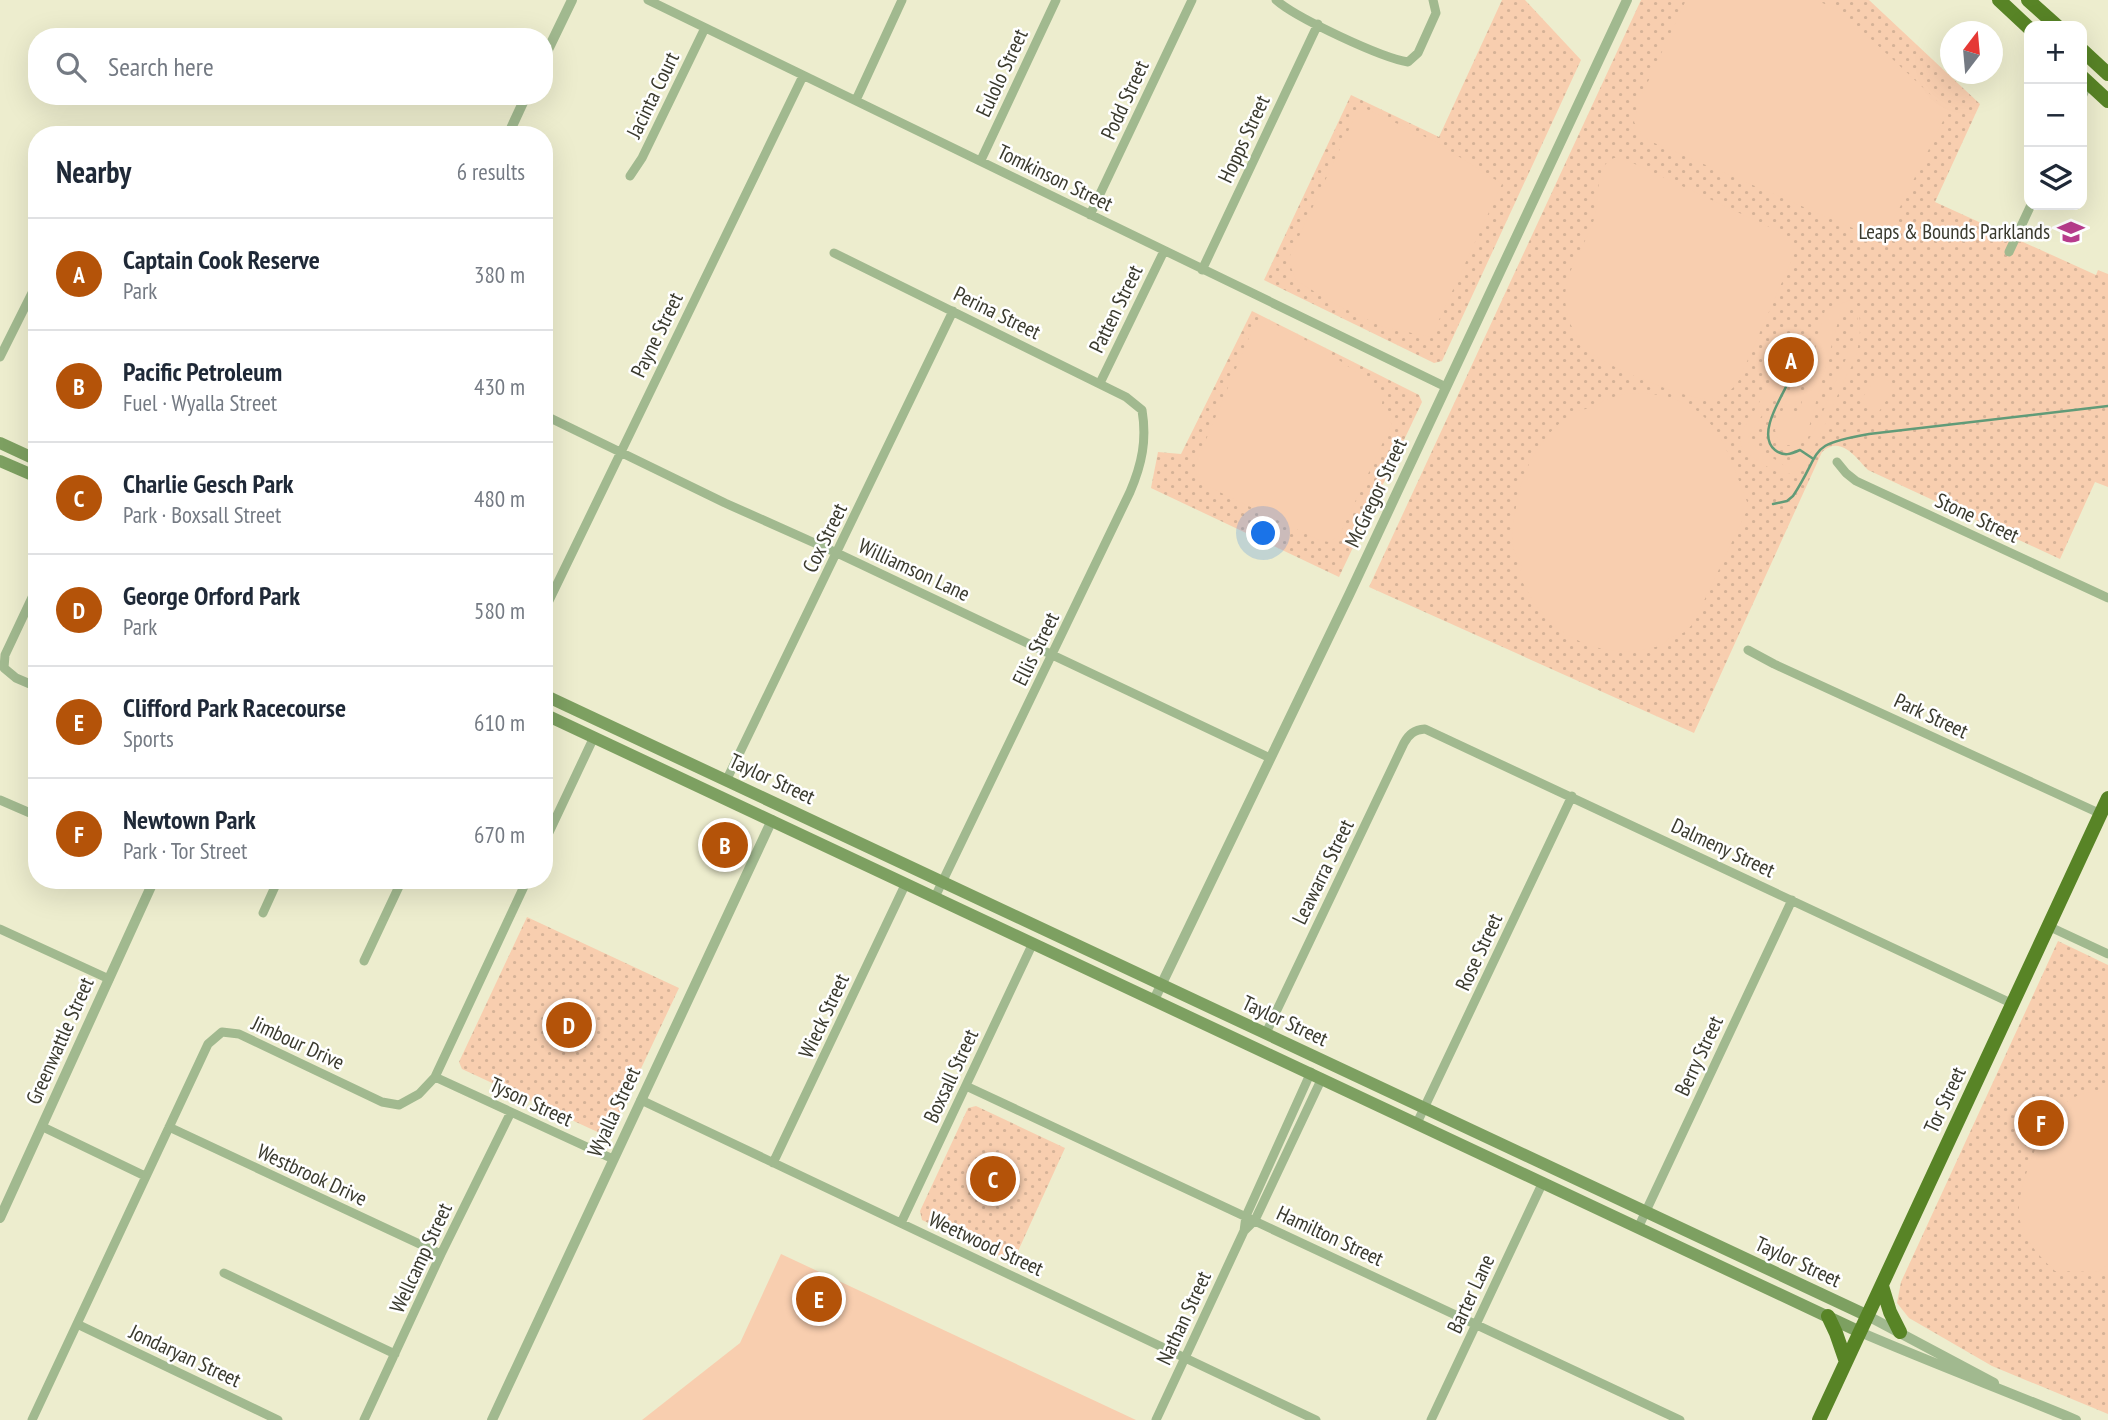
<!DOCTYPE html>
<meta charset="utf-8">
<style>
:root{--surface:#fff;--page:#f6f6f7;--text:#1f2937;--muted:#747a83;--line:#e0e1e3;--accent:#b45309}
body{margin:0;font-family:"PT Sans Narrow",sans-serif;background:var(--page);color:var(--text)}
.controls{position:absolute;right:21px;top:21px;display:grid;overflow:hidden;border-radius:14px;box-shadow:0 7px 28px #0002}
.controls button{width:63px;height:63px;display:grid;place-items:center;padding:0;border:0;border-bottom:2px solid var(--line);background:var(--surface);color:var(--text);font:35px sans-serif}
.compass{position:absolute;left:1940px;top:21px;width:63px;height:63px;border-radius:50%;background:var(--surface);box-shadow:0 7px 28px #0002;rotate:16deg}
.you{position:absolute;left:1264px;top:534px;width:24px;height:24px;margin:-18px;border:5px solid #fff;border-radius:50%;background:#1a73e8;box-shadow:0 0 0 10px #1a73e833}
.badge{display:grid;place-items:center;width:46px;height:46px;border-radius:50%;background:var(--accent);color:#fff;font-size:23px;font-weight:700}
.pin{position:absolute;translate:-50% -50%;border:4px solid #fff;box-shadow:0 2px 7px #0006}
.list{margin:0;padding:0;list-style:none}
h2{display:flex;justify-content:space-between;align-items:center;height:91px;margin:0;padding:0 28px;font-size:30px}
h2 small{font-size:23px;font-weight:400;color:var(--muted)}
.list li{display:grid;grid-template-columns:46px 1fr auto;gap:21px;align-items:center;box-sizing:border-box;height:112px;padding:0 28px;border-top:2px solid var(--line)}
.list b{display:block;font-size:26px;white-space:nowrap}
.list p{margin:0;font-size:23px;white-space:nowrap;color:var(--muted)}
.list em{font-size:23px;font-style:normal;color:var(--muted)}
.icon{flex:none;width:38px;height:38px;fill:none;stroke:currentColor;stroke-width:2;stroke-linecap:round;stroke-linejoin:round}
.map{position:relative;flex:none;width:2108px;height:1420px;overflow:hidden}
.search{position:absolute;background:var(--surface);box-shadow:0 7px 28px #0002;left:28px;top:28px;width:525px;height:77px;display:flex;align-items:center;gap:18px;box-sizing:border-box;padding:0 24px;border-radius:28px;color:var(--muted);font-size:26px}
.panel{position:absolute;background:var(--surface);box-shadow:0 7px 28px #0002;left:28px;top:126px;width:525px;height:763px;border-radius:28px}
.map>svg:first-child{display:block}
.park{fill:url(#park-dots)}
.pitch{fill:#f8ceaf;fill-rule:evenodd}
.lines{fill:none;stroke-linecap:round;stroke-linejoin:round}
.stream{stroke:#619b78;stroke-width:2.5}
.minor{stroke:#a1b98f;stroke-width:9}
.tertiary{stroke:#a1b98f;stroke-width:10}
.secondary{stroke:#7da061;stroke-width:12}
.trunk{stroke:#588426;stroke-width:14}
.labels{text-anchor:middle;stroke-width:5;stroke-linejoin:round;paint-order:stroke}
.street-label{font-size:21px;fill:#3a3a2e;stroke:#fff}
.poi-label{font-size:21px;fill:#3a3a2e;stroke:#fff;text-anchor:end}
</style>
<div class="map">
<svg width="2108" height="1420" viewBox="0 0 2108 1420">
<defs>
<pattern id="park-dots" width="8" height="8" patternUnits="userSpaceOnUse" patternTransform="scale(1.75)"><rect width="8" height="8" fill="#f8ceaf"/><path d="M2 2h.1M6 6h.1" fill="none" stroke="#d5b297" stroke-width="1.8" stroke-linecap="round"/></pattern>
</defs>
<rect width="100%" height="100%" fill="#ededce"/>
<path class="park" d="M 1502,0 L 1525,0 L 1581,60 L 1442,361 L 1434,363 L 1264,280 L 1351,95 L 1439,137 Z
M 1641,0 L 1869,0 L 1980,104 L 1935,202 L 2096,275 L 2098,270 L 2108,274 L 2108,487 L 2095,482 L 2060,559 L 1868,470 C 1855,457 1841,435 1822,452 L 1694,733 L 1369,587 Z
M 1252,311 L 1419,395 L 1422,402 L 1339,577 L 1151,488 L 1158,452 L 1181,454 Z
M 527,917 L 679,988 L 611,1132 L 604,1135 L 462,1069 L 459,1062 Z
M 2058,941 L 2108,965 L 2108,1414 L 1992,1366 L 1909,1318 L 1897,1303 L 1901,1282 Z
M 976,1106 L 1065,1148 L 1013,1262 L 922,1220 L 920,1211 L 968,1108 Z"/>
<path class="pitch" d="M 1686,0 L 1816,0 L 1842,12 L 1948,111 L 1883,241 L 1652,142 L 1642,135 L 1634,122 L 1640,99 Z
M 1360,106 L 1436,142 L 1502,184 L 1431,337 L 1383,327 L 1331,302 L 1296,280 L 1288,260 Z
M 1614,158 L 1622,158 L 1784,234 L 1792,242 L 1794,255 L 1738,382 C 1731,391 1723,397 1711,399 C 1689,401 1610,368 1591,353 C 1579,342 1570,328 1567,312 C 1558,275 1586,249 1595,216 C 1601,197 1593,167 1614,158 Z
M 1855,298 C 1862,318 1861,336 1856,356 C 1853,366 1846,375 1842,385 C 1834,403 1811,465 1793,473 C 1780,478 1766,465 1755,459 C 1744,452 1738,447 1741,433 L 1791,349 L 1796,346 L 1808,352 L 1811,358 L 1792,413 L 1795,418 L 1798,417 L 1825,310 ZM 1854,306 C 1860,318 1859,336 1849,345 L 1847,357 C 1830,388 1815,448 1785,466 L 1748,442 L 1748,438 L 1787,375 L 1792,377 L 1795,364 L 1800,358 L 1801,363 L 1775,430 C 1780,451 1801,450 1808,431 L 1841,311 Z
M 1266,319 L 1326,351 L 1386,393 C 1379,404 1381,415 1392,423 L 1339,536 L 1329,542 L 1319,540 L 1207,486 C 1200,482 1196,476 1194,468 L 1254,326 L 1261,320 Z
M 1879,374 L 1896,386 L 1878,413 L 1860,401 Z
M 1644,393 C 1719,401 1725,447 1749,506 L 1694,622 C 1684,635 1683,633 1669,638 C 1664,647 1650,648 1640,650 C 1595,657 1550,633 1529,594 C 1526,588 1520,579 1520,573 C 1521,570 1522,566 1522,563 C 1521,560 1518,558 1516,555 C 1509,544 1514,519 1516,507 C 1521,470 1544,428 1578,411 C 1583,409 1589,409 1594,406 C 1613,396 1622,393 1644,393 Z
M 2108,1091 L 2108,1264 L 2098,1272 L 2055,1271 C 2039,1256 2020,1237 2019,1213 C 2017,1187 2043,1122 2063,1105 C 2076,1093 2091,1091 2108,1091 Z
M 781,1254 L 1136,1420 L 642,1420 L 740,1343 Z"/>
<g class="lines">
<path class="stream" d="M 1794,370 C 1787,390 1754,433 1775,450 C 1784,457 1791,454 1800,450 L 1812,458
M 1773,504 L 1787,501 L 1793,496 C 1824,449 1805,445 1869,434 L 2108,406"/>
<path class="minor" d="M 648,0 L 1446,387
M 1276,0 C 1296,18 1382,58 1408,62 L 1418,53 L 1436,13 L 1433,0
M 2082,97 L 2088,83
M 856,100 L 902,0
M 981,160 L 1056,0
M 630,176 L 642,158 L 705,28
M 1090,215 L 1192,0
M 2009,252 L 2031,205
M 834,253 L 1126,397 L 1142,410 C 1147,440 1142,464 1130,492 L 935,897
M 1202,270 L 1318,24
M 0,357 L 37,283
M 1100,383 L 1164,251
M 544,415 L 725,503 L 837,553 L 1270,758
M 1837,462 L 1846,473 L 1856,481 L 2108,598
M 37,587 L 5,655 L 4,668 L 16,678 L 37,687
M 544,611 L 803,76
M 1748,650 L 1774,664 L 2101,814
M 727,779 L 953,311
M 0,800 L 37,816
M 544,843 L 594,737
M 263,913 L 278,880
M 2048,926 L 2108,954
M 0,929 L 109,979
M 364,961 L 402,880
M 1266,1033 L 1404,743 C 1409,734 1414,730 1425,729 L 2013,1004
M 435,1077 L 613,1159
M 966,1086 L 1680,1420
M 641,1100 L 1316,1420
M 1417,1123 L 1572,796
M 43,1127 L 145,1176
M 169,1127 L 441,1254
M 773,1163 L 906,883
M 901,1223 L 1033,943
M 1638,1228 L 1792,900
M 1244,1231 L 1246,1216 L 1311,1072
M 224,1273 L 395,1354
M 77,1324 L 278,1420
M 32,1420 L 208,1044 L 222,1032 L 239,1034 L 382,1102 L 399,1105 L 419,1094 L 435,1077 L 527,880
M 364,1420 L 441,1254 L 511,1112
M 1156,1420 L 1244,1231 L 1255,1220 L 1322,1078
M 1431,1420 L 1543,1182"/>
<path class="tertiary" d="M 544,58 L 572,0
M 508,135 L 526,96
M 1154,1000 L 1350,593 L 1627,0
M 0,1218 L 154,880
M 1868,1316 L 1994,1383
M 1860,1332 C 1932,1363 2004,1390 2076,1420
M 492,1420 L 772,820"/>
<path class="secondary" d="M 0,443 L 37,460
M 0,461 L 37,477
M 544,695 L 1868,1316
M 544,714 L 1860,1332"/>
<path class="trunk" d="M 1999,0 L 2029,28
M 2028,0 L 2057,26
M 2082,50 L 2108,74
M 2082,77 L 2108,101
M 1882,1286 L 1890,1312 L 1900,1332
M 1828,1316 L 1836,1333 L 1846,1362
M 1819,1420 L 2108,798"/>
</g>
<defs>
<symbol id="school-bare" viewBox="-9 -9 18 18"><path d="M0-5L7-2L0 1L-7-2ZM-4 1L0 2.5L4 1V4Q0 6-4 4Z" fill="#b83c8d" stroke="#fff" stroke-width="2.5" paint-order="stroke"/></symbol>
</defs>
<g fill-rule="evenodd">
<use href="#school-bare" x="2052" y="213" width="38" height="38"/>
</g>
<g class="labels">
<g class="street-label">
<text transform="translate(1002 73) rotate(-65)" y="7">Eulolo Street</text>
<text transform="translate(653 95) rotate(-64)" y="7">Jacinta Court</text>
<text transform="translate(1125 100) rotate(-65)" y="7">Podd Street</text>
<text transform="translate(1244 139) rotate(-65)" y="7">Hopps Street</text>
<text transform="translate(1055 178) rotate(26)" y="7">Tomkinson Street</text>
<text transform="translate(1116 309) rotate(-64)" y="7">Patten Street</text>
<text transform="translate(997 313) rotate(26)" y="7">Perina Street</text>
<text transform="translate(657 335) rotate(-64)" y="7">Payne Street</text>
<text transform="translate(1376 493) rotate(-65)" y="7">McGregor Street</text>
<text transform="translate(1977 518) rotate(25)" y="7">Stone Street</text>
<text transform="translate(825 538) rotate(-64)" y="7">Cox Street</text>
<text transform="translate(914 570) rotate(25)" y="7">Williamson Lane</text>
<text transform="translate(1036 649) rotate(-64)" y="7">Ellis Street</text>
<text transform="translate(1931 716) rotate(25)" y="7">Park Street</text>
<text transform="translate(772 779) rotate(25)" y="7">Taylor Street</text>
<text transform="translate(1723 848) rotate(25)" y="7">Dalmeny Street</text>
<text transform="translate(1323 872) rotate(-64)" y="7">Leawarra Street</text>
<text transform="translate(1479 952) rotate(-65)" y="7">Rose Street</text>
<text transform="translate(824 1016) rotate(-65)" y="7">Wieck Street</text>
<text transform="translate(1285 1021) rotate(25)" y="7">Taylor Street</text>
<text transform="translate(60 1041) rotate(-66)" y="7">Greenwattle Street</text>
<text transform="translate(298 1043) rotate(25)" y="7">Jimbour Drive</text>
<text transform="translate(1699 1056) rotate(-65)" y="7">Berry Street</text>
<text transform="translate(951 1076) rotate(-65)" y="7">Boxsall Street</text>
<text transform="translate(1945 1100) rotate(-65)" y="7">Tor Street</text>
<text transform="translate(531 1102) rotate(25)" y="7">Tyson Street</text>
<text transform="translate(614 1112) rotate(-65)" y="7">Wyalla Street</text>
<text transform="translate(312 1175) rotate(25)" y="7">Westbrook Drive</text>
<text transform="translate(1330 1236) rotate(25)" y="7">Hamilton Street</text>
<text transform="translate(986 1244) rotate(25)" y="7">Weetwood Street</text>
<text transform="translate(421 1258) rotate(-65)" y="7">Wellcamp Street</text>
<text transform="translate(1798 1262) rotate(25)" y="7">Taylor Street</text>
<text transform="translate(1471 1294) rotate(-65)" y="7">Barter Lane</text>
<text transform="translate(1184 1318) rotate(-65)" y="7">Nathan Street</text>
<text transform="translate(185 1356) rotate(25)" y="7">Jondaryan Street</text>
</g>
<g class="poi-label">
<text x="2050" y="239">Leaps &amp; Bounds Parklands</text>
</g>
</g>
</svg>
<div class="controls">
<button>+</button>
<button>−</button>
<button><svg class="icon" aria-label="layers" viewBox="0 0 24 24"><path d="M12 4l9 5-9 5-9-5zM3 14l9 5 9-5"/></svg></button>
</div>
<svg class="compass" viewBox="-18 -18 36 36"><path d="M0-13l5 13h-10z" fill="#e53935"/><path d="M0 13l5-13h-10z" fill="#747a83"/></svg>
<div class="you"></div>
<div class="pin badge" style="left:1791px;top:360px">A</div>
<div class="pin badge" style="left:725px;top:845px">B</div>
<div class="pin badge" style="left:993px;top:1179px">C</div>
<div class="pin badge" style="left:569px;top:1025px">D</div>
<div class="pin badge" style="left:819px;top:1299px">E</div>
<div class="pin badge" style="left:2041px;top:1123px">F</div>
<div class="search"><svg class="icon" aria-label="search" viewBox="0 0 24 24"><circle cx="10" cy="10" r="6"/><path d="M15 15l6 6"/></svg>Search here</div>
<section class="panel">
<h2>Nearby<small>6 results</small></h2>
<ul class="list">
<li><span class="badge">A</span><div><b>Captain Cook Reserve</b><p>Park</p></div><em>380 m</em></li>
<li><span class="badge">B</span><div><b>Pacific Petroleum</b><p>Fuel · Wyalla Street</p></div><em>430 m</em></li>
<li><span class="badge">C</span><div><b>Charlie Gesch Park</b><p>Park · Boxsall Street</p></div><em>480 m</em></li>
<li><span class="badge">D</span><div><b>George Orford Park</b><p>Park</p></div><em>580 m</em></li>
<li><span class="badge">E</span><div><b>Clifford Park Racecourse</b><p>Sports</p></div><em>610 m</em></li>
<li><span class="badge">F</span><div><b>Newtown Park</b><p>Park · Tor Street</p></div><em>670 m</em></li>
</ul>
</section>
</div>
